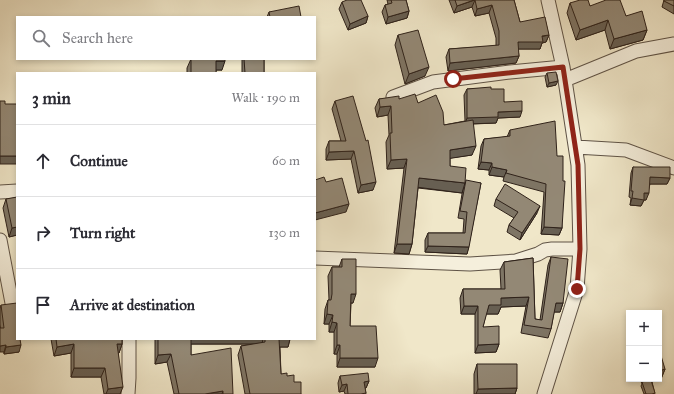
<!DOCTYPE html>
<meta charset="utf-8">
<style>
:root{--surface:#fff;--page:#f2f2f3;--text:#2b2b33;--muted:#7c7c81;--line:#e1e1e2}
body{margin:0;font-family:"IM FELL Great Primer",serif;background:var(--page);color:var(--text)}
.controls{position:absolute;right:12px;bottom:12px;display:grid;overflow:hidden;border-radius:0px;box-shadow:0 2px 6px #0003}
.controls button{width:36px;height:36px;display:grid;place-items:center;padding:0;border:0;border-bottom:1px solid var(--line);background:var(--surface);color:var(--text);font:20px sans-serif}
.stop{position:absolute;width:12px;height:12px;margin:-9px;border:3px solid #8f2418;border-radius:50%;background:#fff}
.stop.end{background:#8f2418;border-color:#fff;box-shadow:0 1px 4px #0008}
.list{margin:0;padding:0;list-style:none}
h2{display:flex;justify-content:space-between;align-items:center;height:52px;margin:0;padding:0 16px;font-size:17px}
h2 small{font-size:13px;font-weight:400;color:var(--muted)}
.list li{display:grid;grid-template-columns:26px 1fr auto;gap:12px;align-items:center;box-sizing:border-box;height:72px;padding:0 16px;border-top:1px solid var(--line)}
.list b{display:block;font-size:15px;white-space:nowrap}
.list em{font-size:13px;font-style:normal;color:var(--muted)}
.icon{flex:none;width:22px;height:22px;fill:none;stroke:currentColor;stroke-width:2;stroke-linecap:round;stroke-linejoin:round}
.map{position:relative;flex:none;width:674px;height:394px;overflow:hidden}
.search{position:absolute;background:var(--surface);box-shadow:0 2px 6px #0003;left:16px;top:16px;width:300px;height:44px;display:flex;align-items:center;gap:10px;box-sizing:border-box;padding:0 14px;border-radius:0px;color:var(--muted);font-size:15px}
.panel{position:absolute;background:var(--surface);box-shadow:0 2px 6px #0003;left:16px;top:72px;width:300px;height:268px;border-radius:0px}
.map>svg:first-child{display:block}
.lines{fill:none;stroke-linecap:round;stroke-linejoin:round}
.minor-casing{stroke:#5f5346;stroke-width:15}
.minor{stroke:#f5efdc;stroke-width:13}
.wall{fill:#7e7565;stroke:#2f221a}
.shaded-wall{fill:#675f52;stroke:#2f221a}
.building{fill:#938875;stroke:#2f221a}
.route{stroke:#8f2418;stroke-width:5}
</style>
<div class="map">
<svg width="674" height="394" viewBox="0 0 674 394">
<rect width="100%" height="100%" fill="#f0e7c9"/>
<filter id="stains"><feTurbulence type="fractalNoise" baseFrequency=".005" numOctaves="4"/><feColorMatrix values="0 0 0 0 .2 0 0 0 0 .09 0 0 0 0 .02 0 0 0 .5 -.17"/></filter>
<radialGradient id="worn" r=".72"><stop offset=".6" stop-color="#630" stop-opacity="0"/><stop offset="1" stop-color="#630" stop-opacity=".3"/></radialGradient>
<g class="lines">
<defs>
<path id="minor" d="M 565,80 L 636,51 L 674,44
M 393,97 L 433,82 L 510,72 L 563,67
M 576,147 L 626,150 L 674,168
M 0,192 L 17,191
M 0,240 L 12,303
M 315,258 L 470,264 L 516,261 L 538,254 L 545,250 L 552,249 L 580,249
M 128,394 L 129,378 L 129,339
M 544,394 L 577,289 L 580,249 L 578,165 L 563,67 L 548,0"/>
</defs>
<use href="#minor" class="minor-casing"/>
<use href="#minor" class="minor"/>
</g>
<path class="wall" d="M 387,0 L 406,0 L 409,11 L 407,18 L 386,24 L 382,12 L 385,5 L 388,4 Z
M 449,0 L 514,0 L 520,22 L 549,35 L 546,42 L 542,43 L 540,49 L 518,49 L 519,56 L 516,63 L 448,71 L 446,57 L 449,49 L 496,46 L 496,38 L 489,13 L 475,16 L 472,7 L 454,13 Z
M 664,0 L 674,0 L 674,14 L 662,7 Z
M 342,2 L 368,16 L 366,23 L 348,30 L 339,9 Z
M 570,3 L 590,6 L 626,16 L 647,30 L 643,40 L 610,49 L 605,30 L 576,40 L 567,13 Z
M 269,12 L 301,17 L 267,17 Z
M 398,35 L 425,76 L 405,84 L 395,45 Z
M 191,59 L 222,70 L 216,70 L 216,73 L 187,73 L 187,68 Z
M 242,59 L 264,59 L 264,73 L 242,73 Z
M 547,73 L 556,85 L 547,87 L 545,77 Z
M 467,89 L 491,89 L 520,117 L 498,118 L 496,123 L 473,124 L 472,155 L 450,158 L 450,166 L 465,183 L 481,183 L 467,254 L 425,252 L 425,240 L 428,233 L 463,233 L 464,219 L 458,218 L 463,188 L 462,193 L 418,188 L 412,244 L 409,254 L 394,253 L 404,168 L 387,169 L 386,142 L 389,135 L 388,115 L 377,117 L 375,108 L 379,99 L 399,99 L 418,103 L 444,125 L 465,121 L 464,95 Z
M 335,101 L 373,190 L 358,193 L 351,159 L 326,160 L 326,149 L 329,141 L 341,141 L 332,109 Z
M 510,130 L 557,156 L 562,228 L 559,235 L 541,234 L 544,192 L 503,181 L 504,177 L 489,175 L 489,170 L 478,169 L 481,146 L 484,139 L 507,137 Z
M 633,167 L 670,178 L 667,184 L 650,184 L 646,200 L 644,200 L 641,206 L 630,205 L 631,198 L 629,197 L 631,173 Z
M 6,199 L 17,235 L 9,237 L 3,208 Z
M 496,199 L 537,213 L 520,240 L 507,232 L 509,225 L 514,218 L 494,206 Z
M 551,257 L 563,303 L 560,312 L 554,312 L 551,329 L 548,338 L 521,333 L 526,306 L 501,307 L 498,314 L 486,314 L 483,327 L 499,344 L 496,352 L 475,353 L 475,314 L 461,314 L 460,298 L 463,289 L 501,289 L 500,270 L 504,262 L 533,258 L 535,319 L 540,320 L 548,265 Z
M 342,259 L 353,303 L 351,303 L 350,326 L 375,367 L 337,367 L 337,354 L 334,354 L 334,332 L 329,332 L 329,324 L 324,324 L 325,309 L 328,300 L 329,300 L 328,276 L 332,267 L 339,267 Z
M 1,305 L 19,352 L 4,354 L 0,324 L 0,309 Z
M 51,339 L 122,339 L 122,344 L 119,353 L 118,353 L 120,394 L 104,394 L 101,377 L 71,377 L 71,353 L 54,356 Z
M 155,339 L 290,339 L 288,347 L 280,347 L 281,374 L 287,376 L 294,382 L 301,394 L 245,394 L 238,355 L 241,346 L 253,344 L 191,344 L 191,355 L 233,394 L 174,394 L 167,362 L 155,364 Z
M 477,364 L 517,388 L 515,394 L 474,394 L 474,374 Z
M 665,369 L 661,379 L 652,382 L 655,394 L 644,394 L 641,386 L 642,384 L 640,379 L 659,379 Z
M 340,376 L 369,381 L 366,388 L 365,388 L 366,394 L 345,394 L 344,391 L 339,392 L 338,383 Z"/>
<path class="shaded-wall" d="M 475,0 L 472,7 L 454,13 L 457,6 Z
M 492,5 L 489,13 L 475,16 L 477,9 Z
M 409,11 L 407,18 L 386,24 L 388,17 Z
M 368,16 L 366,23 L 348,30 L 350,24 Z
M 608,20 L 605,30 L 576,40 L 580,30 Z
M 647,30 L 643,40 L 610,49 L 614,39 Z
M 549,35 L 546,42 L 542,43 L 540,49 L 515,49 L 518,42 Z
M 519,56 L 516,63 L 448,71 L 450,63 Z
M 216,61 L 225,61 L 222,70 L 213,70 Z
M 429,67 L 425,76 L 405,84 L 409,74 Z
M 558,81 L 556,85 L 547,87 L 549,83 Z
M 391,106 L 388,115 L 377,117 L 380,107 Z
M 522,111 L 520,117 L 498,118 L 496,123 L 465,124 L 467,118 L 498,112 Z
M 476,146 L 472,155 L 446,159 L 450,150 Z
M 354,151 L 351,159 L 326,160 L 329,152 Z
M 0,156 L 17,156 L 17,164 L 0,164 Z
M 407,159 L 404,168 L 387,169 L 391,160 Z
M 481,162 L 492,163 L 489,170 L 478,169 Z
M 492,167 L 507,170 L 504,177 L 489,175 Z
M 650,177 L 670,178 L 667,184 L 648,184 Z
M 419,178 L 465,183 L 462,193 L 416,187 Z
M 376,182 L 373,190 L 358,193 L 361,185 Z
M 644,193 L 649,193 L 646,200 L 644,200 L 641,206 L 630,205 L 632,198 Z
M 349,204 L 346,212 L 315,220 L 315,213 Z
M 540,206 L 537,213 L 520,240 L 522,233 Z
M 17,227 L 17,235 L 9,237 L 12,228 Z
M 544,227 L 562,228 L 559,235 L 541,234 Z
M 397,244 L 412,244 L 409,254 L 394,253 Z
M 428,246 L 469,247 L 467,254 L 425,252 Z
M 351,294 L 356,294 L 353,303 L 348,303 Z
M 529,297 L 526,306 L 501,307 L 498,314 L 486,314 L 489,305 L 501,298 Z
M 556,303 L 563,303 L 560,312 L 553,312 Z
M 464,306 L 478,306 L 475,314 L 461,314 Z
M 327,314 L 333,315 L 329,324 L 324,324 Z
M 332,322 L 337,323 L 334,332 L 329,332 Z
M 189,339 L 263,339 L 262,344 L 187,344 Z
M 279,339 L 290,339 L 288,347 L 276,347 Z
M 74,344 L 71,353 L 54,356 L 57,347 Z
M 117,344 L 122,344 L 119,353 L 114,353 Z
M 499,344 L 496,352 L 475,353 L 478,345 Z
M 6,345 L 4,352 L 0,352 L 0,346 Z
M 21,345 L 19,352 L 4,354 L 6,347 Z
M 337,345 L 340,345 L 337,354 L 334,354 Z
M 171,354 L 167,362 L 155,364 L 158,355 Z
M 340,358 L 378,358 L 375,367 L 337,367 Z
M 74,368 L 105,368 L 101,377 L 71,377 Z
M 665,369 L 661,379 L 643,384 L 642,383 L 644,379 L 659,379 L 659,371 Z
M 369,381 L 366,388 L 362,388 L 364,382 Z
M 347,384 L 344,391 L 339,392 L 342,385 Z
M 123,387 L 120,394 L 106,394 L 108,389 Z
M 517,388 L 515,394 L 476,394 L 478,389 Z
M 223,391 L 222,394 L 205,394 Z"/>
<path class="building" d="M 347,0 L 361,0 L 368,16 L 350,24 L 342,2 Z
M 391,0 L 406,0 L 409,11 L 388,17 L 385,5 L 392,3 Z
M 455,0 L 474,0 L 457,6 Z
M 475,0 L 514,0 L 520,22 L 545,17 L 549,35 L 542,36 L 543,42 L 518,42 L 519,56 L 450,63 L 449,49 L 499,45 L 499,31 L 492,5 L 477,9 Z
M 580,0 L 588,0 L 590,6 L 606,0 L 620,0 L 626,16 L 642,11 L 647,30 L 614,39 L 608,20 L 580,30 L 570,3 Z
M 664,0 L 674,0 L 674,6 L 664,1 Z
M 299,6 L 301,17 L 270,17 L 269,12 Z
M 418,30 L 429,67 L 409,74 L 398,35 Z
M 191,59 L 225,59 L 225,61 L 216,61 L 216,73 L 191,73 Z
M 244,59 L 264,59 L 264,73 L 245,73 Z
M 556,72 L 558,81 L 549,83 L 547,73 Z
M 491,87 L 491,89 L 504,89 L 504,102 L 522,101 L 522,111 L 498,112 L 498,117 L 467,118 L 467,89 Z
M 415,94 L 418,103 L 436,95 L 443,112 L 444,125 L 473,120 L 476,146 L 450,150 L 450,166 L 466,168 L 465,183 L 419,178 L 412,244 L 397,244 L 407,159 L 391,160 L 390,133 L 392,133 L 391,106 L 380,107 L 379,99 L 399,96 L 399,99 Z
M 353,96 L 366,141 L 368,140 L 376,182 L 361,185 L 354,151 L 329,152 L 329,141 L 346,141 L 335,101 Z
M 0,101 L 5,101 L 5,104 L 17,104 L 17,156 L 0,156 Z
M 555,121 L 557,156 L 563,156 L 563,181 L 565,181 L 562,228 L 544,227 L 546,184 L 506,173 L 507,170 L 492,167 L 492,163 L 481,162 L 484,139 L 510,136 L 510,130 Z
M 633,167 L 670,167 L 670,178 L 650,177 L 649,193 L 644,193 L 644,200 L 632,198 L 633,191 L 631,191 Z
M 324,177 L 326,182 L 342,178 L 349,204 L 315,213 L 315,180 Z
M 466,180 L 481,183 L 469,247 L 428,246 L 428,233 L 465,233 L 467,212 L 460,211 Z
M 505,184 L 540,206 L 522,233 L 509,225 L 518,212 L 496,199 Z
M 17,197 L 17,227 L 12,228 L 6,199 Z
M 551,257 L 568,259 L 563,303 L 556,303 L 551,329 L 524,325 L 529,297 L 501,298 L 501,305 L 489,305 L 483,327 L 499,326 L 499,344 L 478,345 L 478,306 L 464,306 L 463,289 L 505,289 L 504,262 L 533,258 L 535,319 L 542,320 Z
M 342,259 L 356,259 L 356,294 L 351,294 L 350,326 L 376,326 L 378,358 L 340,358 L 340,345 L 337,345 L 337,323 L 332,322 L 333,315 L 327,314 L 328,300 L 331,300 L 332,294 L 332,267 L 342,267 Z
M 17,303 L 17,339 L 20,339 L 21,345 L 6,347 L 6,345 L 0,346 L 0,328 L 4,328 L 1,305 Z
M 56,339 L 122,339 L 122,344 L 117,344 L 123,387 L 108,389 L 105,368 L 74,368 L 74,344 L 57,347 Z
M 158,339 L 191,339 L 191,355 L 231,348 L 233,394 L 223,394 L 223,391 L 205,394 L 179,394 L 171,354 L 158,355 Z
M 265,339 L 279,339 L 281,374 L 287,373 L 287,376 L 294,375 L 294,382 L 301,382 L 301,394 L 250,394 L 241,346 L 265,342 Z
M 659,349 L 665,369 L 659,371 Z
M 477,364 L 517,364 L 517,388 L 478,389 Z
M 368,373 L 369,381 L 364,382 L 366,393 L 361,394 L 348,394 L 347,384 L 342,385 L 340,376 Z
M 651,380 L 655,393 L 652,394 L 646,394 L 642,382 Z"/>
<g class="lines">
<path class="route" d="M 453,79 L 563,67 L 578,165 L 580,249 L 577,289"/>
</g>
<rect width="100%" height="100%" filter="url(#stains)"/>
<rect width="100%" height="100%" fill="url(#worn)"/>
</svg>
<div class="controls">
<button>+</button>
<button>−</button>
</div>
<div class="stop" style="left:453px;top:79px"></div>
<div class="stop end" style="left:577px;top:289px"></div>
<div class="search"><svg class="icon" aria-label="search" viewBox="0 0 24 24"><circle cx="10" cy="10" r="6"/><path d="M15 15l6 6"/></svg>Search here</div>
<section class="panel">
<h2>3 min<small>Walk · 190 m</small></h2>
<ul class="list">
<li><svg class="icon" aria-label="ahead" viewBox="0 0 24 24"><path d="M12 20V5M6 11l6-6 6 6"/></svg><div><b>Continue</b></div><em>60 m</em></li>
<li><svg class="icon" aria-label="right" viewBox="0 0 24 24"><path d="M7 20v-9h11M14 6l5 5-5 5"/></svg><div><b>Turn right</b></div><em>130 m</em></li>
<li><svg class="icon" aria-label="arrive" viewBox="0 0 24 24"><path d="M6 21V4h12l-3 4 3 4H6"/></svg><div><b>Arrive at destination</b></div></li>
</ul>
</section>
</div>
